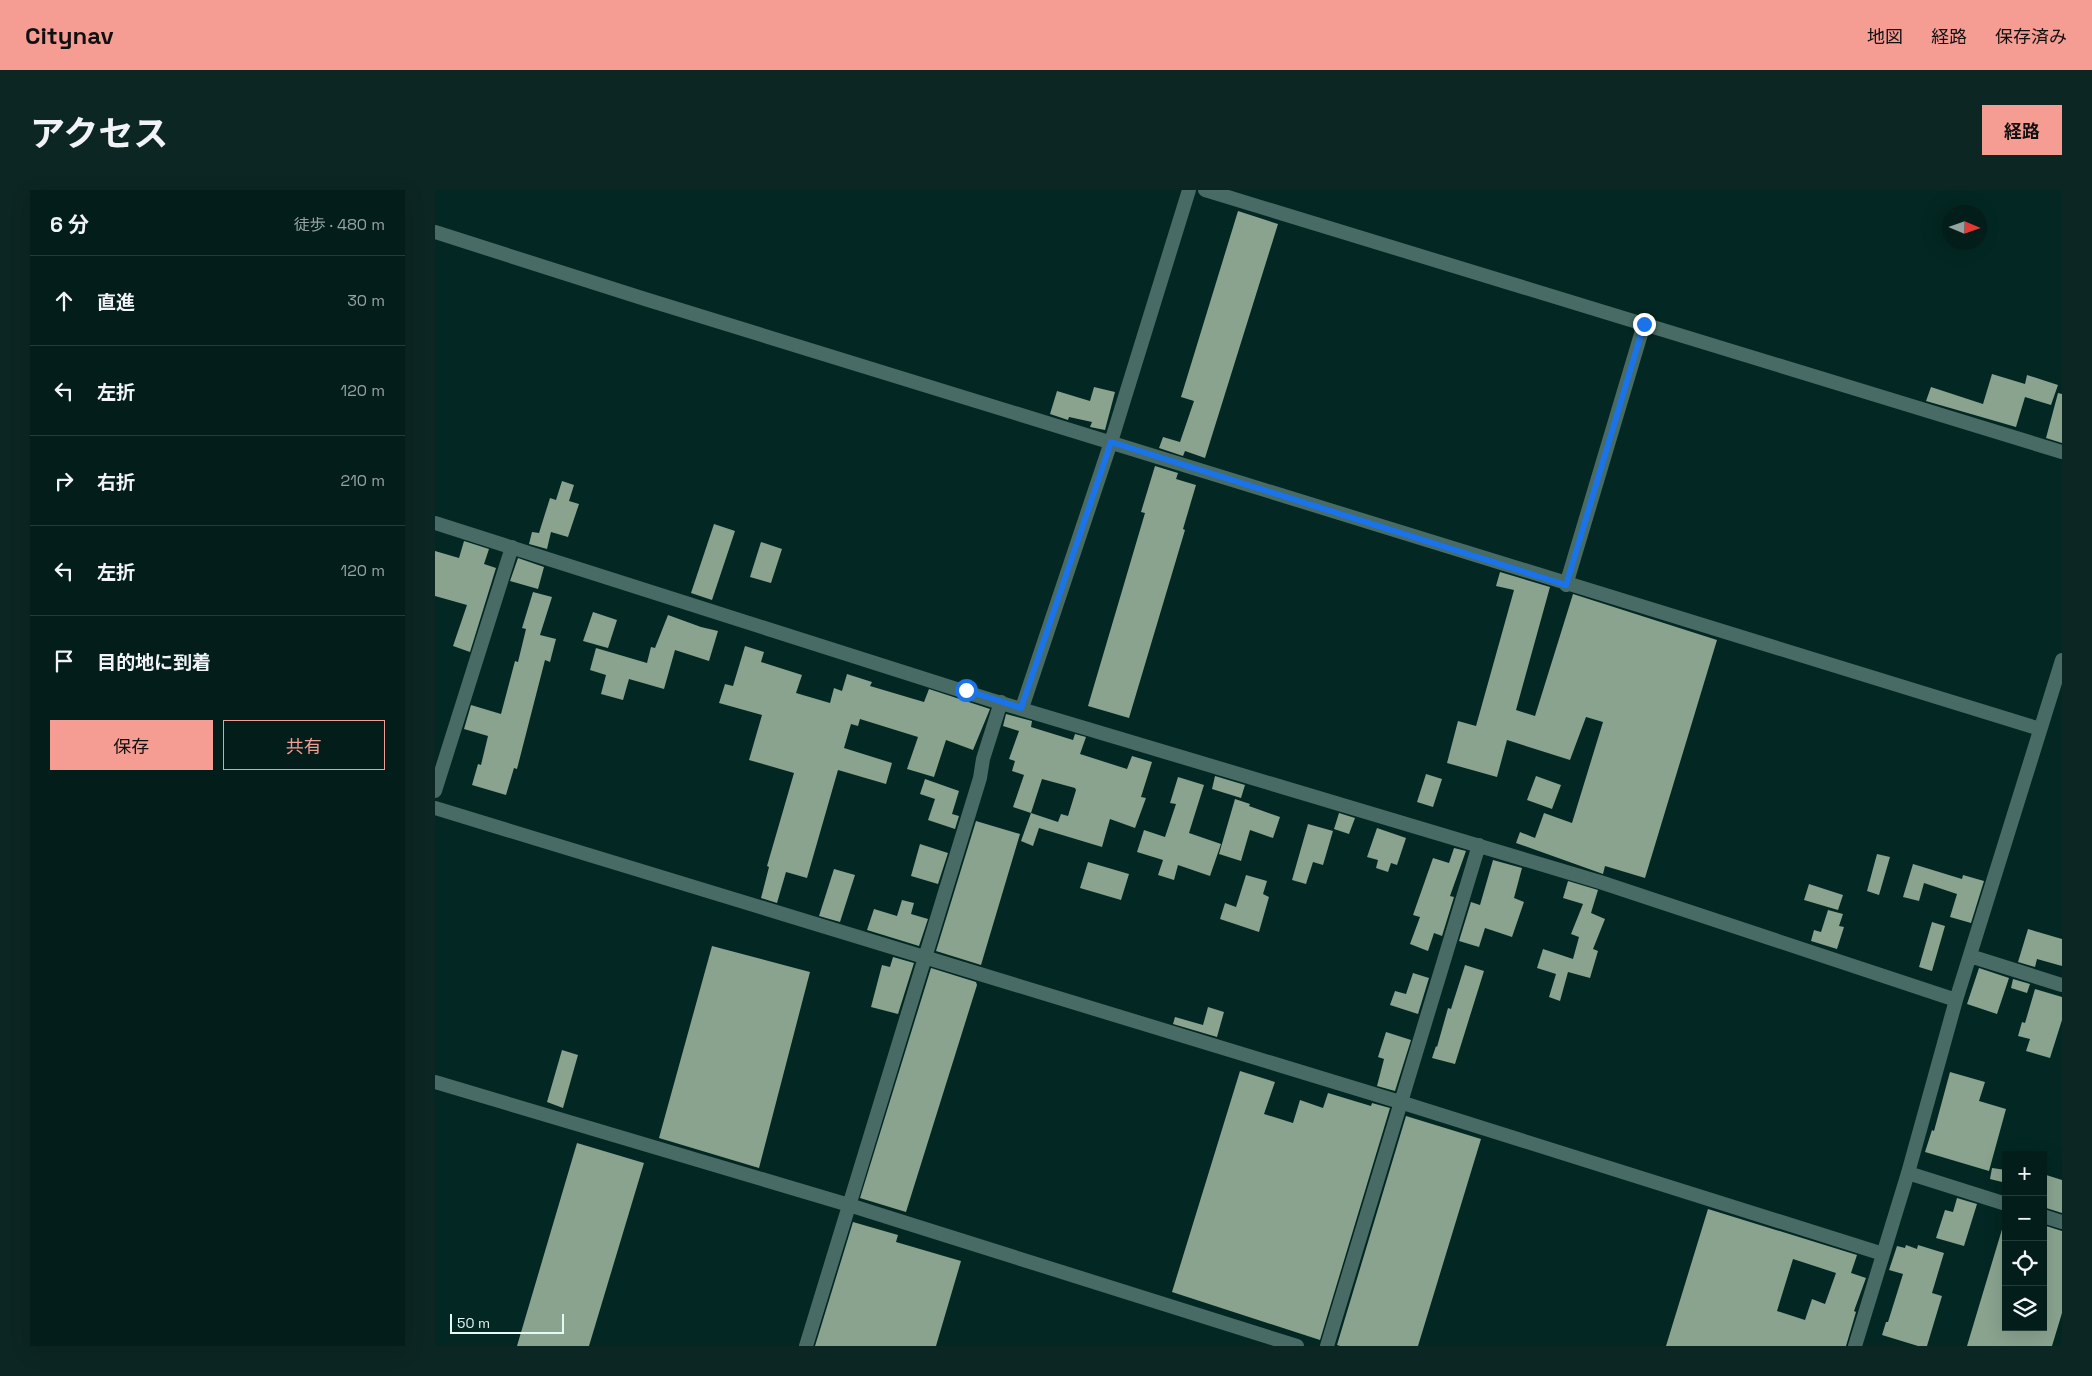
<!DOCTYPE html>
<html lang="ja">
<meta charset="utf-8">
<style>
:root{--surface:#021d1a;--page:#0c2623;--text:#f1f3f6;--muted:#96a2a2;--line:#233b39;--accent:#f59c93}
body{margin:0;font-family:"Space Grotesk","Noto Sans JP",sans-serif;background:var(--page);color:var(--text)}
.controls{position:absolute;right:15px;bottom:15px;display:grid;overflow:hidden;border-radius:0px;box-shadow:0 5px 20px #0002}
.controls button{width:45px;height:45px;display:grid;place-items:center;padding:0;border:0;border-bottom:1px solid var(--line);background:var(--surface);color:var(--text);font:25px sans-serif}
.compass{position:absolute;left:1507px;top:15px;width:45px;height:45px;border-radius:50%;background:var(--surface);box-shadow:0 5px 20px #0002;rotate:92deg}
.scale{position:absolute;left:15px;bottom:12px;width:114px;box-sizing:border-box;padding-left:5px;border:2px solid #e5f8f4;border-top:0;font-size:14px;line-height:18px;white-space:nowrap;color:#e5f8f4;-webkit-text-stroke:4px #032722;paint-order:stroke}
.stop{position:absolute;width:15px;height:15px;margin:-11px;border:4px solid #1a73e8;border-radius:50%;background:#fff}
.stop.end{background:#1a73e8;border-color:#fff;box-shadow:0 1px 5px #0008}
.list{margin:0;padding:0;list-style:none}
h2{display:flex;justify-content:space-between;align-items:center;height:65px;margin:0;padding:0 20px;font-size:21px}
h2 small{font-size:16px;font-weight:400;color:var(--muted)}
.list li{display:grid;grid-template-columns:32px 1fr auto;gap:15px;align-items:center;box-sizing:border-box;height:90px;padding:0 20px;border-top:1px solid var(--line)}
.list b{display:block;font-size:19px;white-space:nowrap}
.list em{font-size:16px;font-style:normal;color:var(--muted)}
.actions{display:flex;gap:10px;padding:15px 20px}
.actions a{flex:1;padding:11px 0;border:1px solid var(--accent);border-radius:0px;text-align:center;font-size:18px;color:var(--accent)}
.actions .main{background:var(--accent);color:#111}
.icon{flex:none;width:28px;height:28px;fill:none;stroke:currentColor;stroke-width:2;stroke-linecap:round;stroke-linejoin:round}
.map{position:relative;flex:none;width:1627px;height:1156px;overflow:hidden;border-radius:0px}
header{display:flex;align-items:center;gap:30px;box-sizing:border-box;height:70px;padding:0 25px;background:var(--accent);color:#111}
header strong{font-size:24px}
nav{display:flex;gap:28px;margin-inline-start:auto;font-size:18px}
.intro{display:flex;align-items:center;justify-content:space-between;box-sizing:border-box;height:120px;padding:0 30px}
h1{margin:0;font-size:35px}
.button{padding:12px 22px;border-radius:0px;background:var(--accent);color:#111;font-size:18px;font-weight:700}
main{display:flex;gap:30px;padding:0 30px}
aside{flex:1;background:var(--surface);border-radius:0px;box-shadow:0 5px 20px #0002}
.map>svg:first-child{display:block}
.building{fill:#89a38f;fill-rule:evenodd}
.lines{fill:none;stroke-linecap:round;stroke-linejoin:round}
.minor{stroke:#486b65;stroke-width:14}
.route{stroke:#1a73e8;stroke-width:6}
</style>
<header>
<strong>Citynav</strong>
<nav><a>地図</a><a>経路</a><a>保存済み</a></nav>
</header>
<div class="intro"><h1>アクセス</h1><a class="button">経路</a></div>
<main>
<aside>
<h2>6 分<small>徒歩 · 480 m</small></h2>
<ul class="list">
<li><svg class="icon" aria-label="ahead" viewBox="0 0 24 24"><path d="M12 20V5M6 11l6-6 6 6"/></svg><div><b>直進</b></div><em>30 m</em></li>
<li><svg class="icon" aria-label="left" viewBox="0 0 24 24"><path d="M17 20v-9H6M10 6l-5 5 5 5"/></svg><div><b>左折</b></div><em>120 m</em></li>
<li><svg class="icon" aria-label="right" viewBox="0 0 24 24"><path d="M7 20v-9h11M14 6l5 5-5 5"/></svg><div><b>右折</b></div><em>210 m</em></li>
<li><svg class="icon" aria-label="left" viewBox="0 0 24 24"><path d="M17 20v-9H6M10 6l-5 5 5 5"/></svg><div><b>左折</b></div><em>120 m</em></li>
<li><svg class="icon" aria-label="arrive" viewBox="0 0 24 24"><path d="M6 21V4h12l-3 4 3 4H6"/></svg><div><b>目的地に到着</b></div></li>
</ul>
<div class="actions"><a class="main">保存</a><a>共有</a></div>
</aside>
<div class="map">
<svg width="1627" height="1156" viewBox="0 0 1627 1156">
<rect width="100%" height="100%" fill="#032722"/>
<path class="building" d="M 803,21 L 843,34 L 770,268 L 750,261 L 748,266 L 724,258 L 728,247 L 745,252 L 759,211 L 746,207 Z
M 1557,184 L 1590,194 L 1592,185 L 1623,195 L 1616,215 L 1590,207 L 1581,237 L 1491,211 L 1496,197 L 1548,214 Z
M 659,197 L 680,202 L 670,240 L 655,237 L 657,232 L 634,227 L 633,230 L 615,224 L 622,201 L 655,211 Z
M 1623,203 L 1627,204 L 1627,253 L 1611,248 Z
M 720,276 L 743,283 L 741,289 L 761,295 L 748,339 L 750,340 L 694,528 L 653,516 L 710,323 L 706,322 Z
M 127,291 L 139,295 L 134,311 L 144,314 L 133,347 L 116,342 L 112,359 L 94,354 L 97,342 L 104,343 L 115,308 L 121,310 Z
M 279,334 L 300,341 L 277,410 L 256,403 Z
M 29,351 L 54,359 L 49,374 L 61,378 L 35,462 L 18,456 L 32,415 L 0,406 L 0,361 L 24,368 Z
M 326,352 L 347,359 L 336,393 L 315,387 Z
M 83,368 L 109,377 L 103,399 L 75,391 Z
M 1065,382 L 1115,397 L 1081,520 L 1100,526 L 1138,404 L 1282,450 L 1210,688 L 1170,676 L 1168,684 L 1081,653 L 1085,642 L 1100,648 L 1109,623 L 1137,633 L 1168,532 L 1151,527 L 1135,570 L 1072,550 L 1062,587 L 1012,573 L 1023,531 L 1041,536 L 1079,400 L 1061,396 Z
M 98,402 L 117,407 L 105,445 L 121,449 L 115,472 L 110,470 L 82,579 L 79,578 L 71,605 L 37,595 L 43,574 L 46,575 L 53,546 L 29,539 L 36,515 L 66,524 L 80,471 L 83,472 L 91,439 L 87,438 Z
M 158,422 L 182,430 L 173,458 L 148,451 Z
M 233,425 L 266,437 L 283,441 L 274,471 L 240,460 L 229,499 L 194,489 L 188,510 L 166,504 L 171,485 L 155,480 L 161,458 L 212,473 L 216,457 L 220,458 Z
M 310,456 L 329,462 L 326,472 L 367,485 L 361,503 L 395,513 L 399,498 L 407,501 L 412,484 L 437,492 L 435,496 L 489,512 L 494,499 L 555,519 L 538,560 L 511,550 L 499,587 L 472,579 L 483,547 L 425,529 L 423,536 L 416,534 L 409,558 L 457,573 L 451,594 L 403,580 L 372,688 L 351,682 L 342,713 L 326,708 L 334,677 L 332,676 L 359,583 L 314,570 L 327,525 L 284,513 L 290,494 L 298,496 Z
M 571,524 L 597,531 L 596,537 L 638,550 L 640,544 L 651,547 L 645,564 L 692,579 L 697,566 L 717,572 L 706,607 L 711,608 L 700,638 L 675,629 L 667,657 L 604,638 L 598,656 L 586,651 L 596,623 L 578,617 L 589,585 L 577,581 L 580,571 L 574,569 L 584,541 L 568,536 ZM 607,589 L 640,598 L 641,600 L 633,626 L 626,624 L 623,632 L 596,623 Z
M 991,584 L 1007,589 L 998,617 L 982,612 Z
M 780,586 L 810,595 L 806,608 L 777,599 Z
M 1101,586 L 1126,595 L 1117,619 L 1092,610 Z
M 743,587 L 769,595 L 754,643 L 786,654 L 775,686 L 743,675 L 739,690 L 723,685 L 728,670 L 702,662 L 709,640 L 730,647 L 741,614 L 735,613 Z
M 490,589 L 524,601 L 517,624 L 524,626 L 520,639 L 493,630 L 500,609 L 485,604 Z
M 800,609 L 815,614 L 814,616 L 845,627 L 838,648 L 815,640 L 806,671 L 784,664 Z
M 904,623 L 920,628 L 914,644 L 899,639 Z
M 541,631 L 585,644 L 546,775 L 501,761 Z
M 873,634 L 898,641 L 888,675 L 878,672 L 871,694 L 857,690 Z
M 942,638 L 971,648 L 962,675 L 956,673 L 953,682 L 941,678 L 943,670 L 932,667 Z
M 485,654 L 513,663 L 503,694 L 476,686 Z
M 1019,658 L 1031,661 L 1015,706 L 1019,707 L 1007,746 L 999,743 L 993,761 L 975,754 L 985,727 L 978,725 L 998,668 L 1014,673 Z
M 1442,664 L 1455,667 L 1444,705 L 1432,701 Z
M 1058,670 L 1087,678 L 1079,708 L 1089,712 L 1077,747 L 1050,738 L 1044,757 L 1024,751 L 1036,712 L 1045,715 Z
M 653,672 L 694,684 L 686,710 L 645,698 Z
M 1478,674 L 1527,689 L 1528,685 L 1549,691 L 1536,733 L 1515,727 L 1522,704 L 1489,693 L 1484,711 L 1468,707 Z
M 399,679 L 420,685 L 405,732 L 384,726 Z
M 811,685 L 832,691 L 828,704 L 834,707 L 824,742 L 785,729 L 790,713 L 801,717 Z
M 1133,691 L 1163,700 L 1156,723 L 1170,729 L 1158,759 L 1163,761 L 1155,788 L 1133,782 L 1125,811 L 1114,807 L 1121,784 L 1102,778 L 1108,759 L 1138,769 L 1144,747 L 1136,744 L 1148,714 L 1128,708 Z
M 1374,694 L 1408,705 L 1403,720 L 1369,710 Z
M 467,710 L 479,713 L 476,724 L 493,729 L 484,756 L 432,740 L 439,719 L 462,726 Z
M 1393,720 L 1408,724 L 1404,736 L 1409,737 L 1402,759 L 1376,751 L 1379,740 L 1386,742 Z
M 1497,732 L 1510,736 L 1497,781 L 1484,777 Z
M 1593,739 L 1627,749 L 1627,776 L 1602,769 L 1600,777 L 1583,772 Z
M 277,756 L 375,782 L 324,978 L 224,948 Z
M 458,767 L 479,773 L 463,824 L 436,817 L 447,775 L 455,777 Z
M 1030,775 L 1049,781 L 1020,874 L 997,868 L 1001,856 L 1002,857 L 1013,818 L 1016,819 Z
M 496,778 L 541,792 L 542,795 L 471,1022 L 425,1008 Z
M 1544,778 L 1574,788 L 1562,824 L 1532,814 Z
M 978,783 L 994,788 L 983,824 L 955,815 L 960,801 L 971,804 Z
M 1578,789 L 1595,794 L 1592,803 L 1576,798 Z
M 1600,799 L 1627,807 L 1627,830 L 1615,868 L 1591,861 L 1595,849 L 1583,846 L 1587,832 L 1590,833 Z
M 773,817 L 789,822 L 782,847 L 738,834 L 740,827 L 768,835 Z
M 951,842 L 976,850 L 960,901 L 942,896 L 949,869 L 943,867 Z
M 127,860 L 143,865 L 128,918 L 112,912 Z
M 805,881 L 840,892 L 829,924 L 858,933 L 865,910 L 888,918 L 893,903 L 936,916 L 937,913 L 955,918 L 885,1150 L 737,1102 Z
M 1515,882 L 1550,892 L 1544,911 L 1571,919 L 1554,981 L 1490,962 L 1497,940 L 1499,941 Z
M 971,926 L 1046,949 L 983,1156 L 905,1156 L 902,1155 Z
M 142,953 L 209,973 L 154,1156 L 82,1156 Z
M 1557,978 L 1571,980 L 1571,993 L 1555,989 Z
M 1608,984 L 1627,990 L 1627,1023 L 1608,1017 Z
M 1522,1008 L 1542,1014 L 1529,1056 L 1501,1048 L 1510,1020 L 1518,1022 Z
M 1273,1019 L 1422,1065 L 1416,1083 L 1431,1088 L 1419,1121 L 1421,1122 L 1411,1156 L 1231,1156 ZM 1358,1069 L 1401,1083 L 1390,1114 L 1377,1109 L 1370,1130 L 1342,1121 Z
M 418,1032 L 463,1045 L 461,1052 L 526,1071 L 501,1156 L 380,1156 Z
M 1608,1035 L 1627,1041 L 1627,1123 L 1617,1156 L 1532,1156 L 1568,1036 L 1571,1037 L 1571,1137 L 1608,1137 Z
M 1471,1055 L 1482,1059 L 1483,1055 L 1509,1063 L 1497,1103 L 1507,1106 L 1492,1156 L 1483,1156 L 1447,1145 L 1451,1132 L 1453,1132 L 1468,1084 L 1454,1080 L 1462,1056 L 1470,1058 Z"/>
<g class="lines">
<path class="minor" d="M 770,0 L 1627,262
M 0,42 L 210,109 L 1605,539
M 0,333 L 556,510 L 1165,692 L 1521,810
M 1131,395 L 1209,134
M 587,518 L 676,252 L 754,0
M 0,601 L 77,357
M 0,618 L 965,912 L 1448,1064
M 1535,766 L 1627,795
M 0,892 L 414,1015 L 862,1156
M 1473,983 L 1571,1014
M 1608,1026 L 1627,1032
M 371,1156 L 545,588 L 548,569 L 566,512
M 892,1156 L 1044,655
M 1420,1156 L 1473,983 L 1521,810 L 1627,470"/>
</g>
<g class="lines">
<path class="route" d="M 531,500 L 586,518 L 676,252 L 1131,395 L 1209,134"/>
</g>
</svg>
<div class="controls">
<button>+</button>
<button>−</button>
<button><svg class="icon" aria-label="locate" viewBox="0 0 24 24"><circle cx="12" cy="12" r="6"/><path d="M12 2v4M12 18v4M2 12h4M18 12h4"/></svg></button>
<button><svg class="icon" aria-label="layers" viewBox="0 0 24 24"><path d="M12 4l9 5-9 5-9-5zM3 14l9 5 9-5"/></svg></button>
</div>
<svg class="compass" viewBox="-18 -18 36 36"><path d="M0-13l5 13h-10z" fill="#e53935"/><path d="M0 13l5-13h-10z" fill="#96a2a2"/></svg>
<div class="scale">50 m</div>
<div class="stop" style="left:531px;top:500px"></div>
<div class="stop end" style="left:1209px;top:134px"></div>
</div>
</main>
